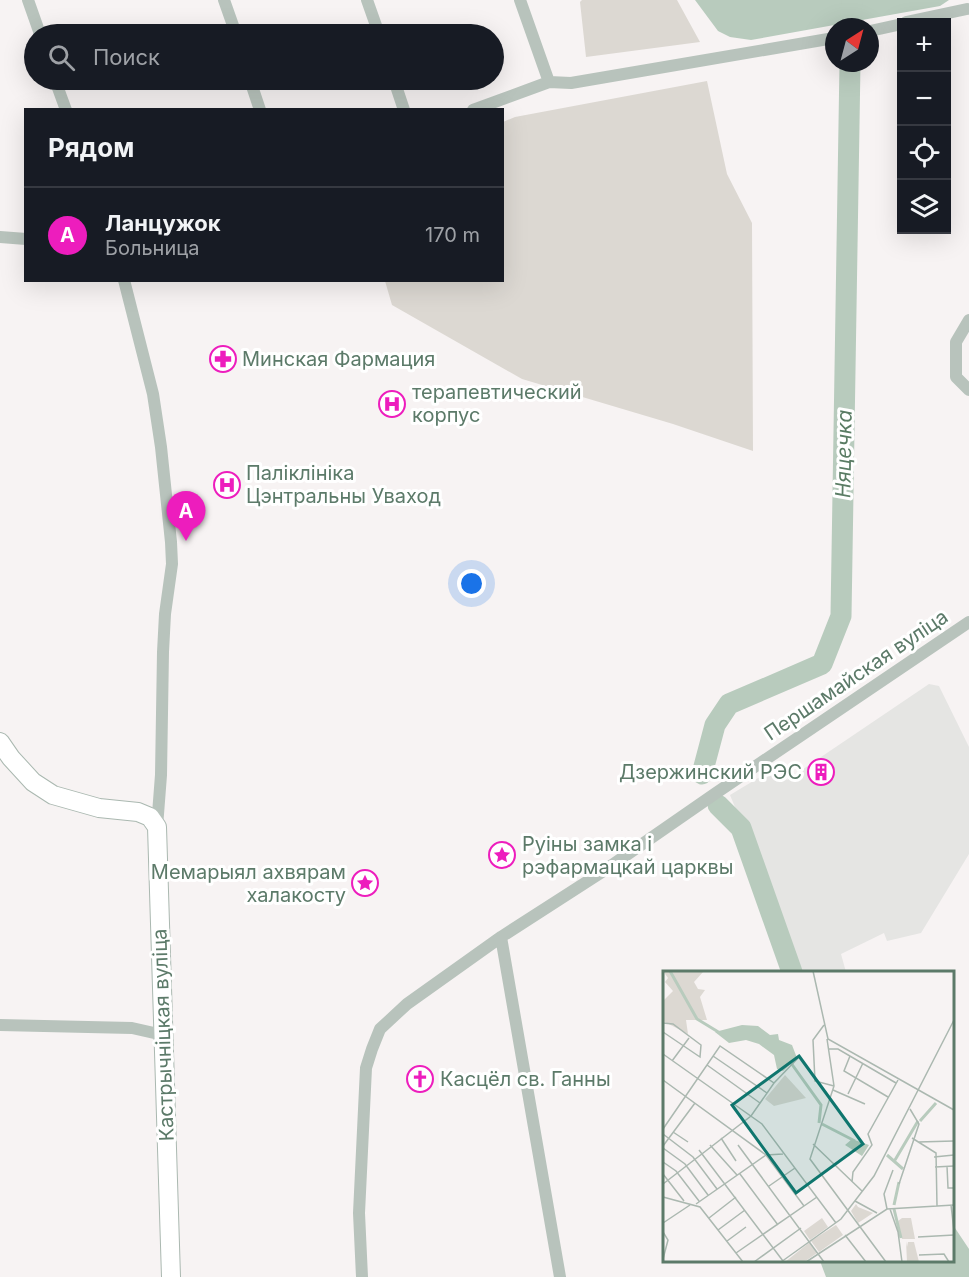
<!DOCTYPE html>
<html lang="ru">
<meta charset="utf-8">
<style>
:root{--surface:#171b24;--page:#242831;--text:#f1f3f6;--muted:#9ea1a6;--line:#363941;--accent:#ed1dbd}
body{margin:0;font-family:Inter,sans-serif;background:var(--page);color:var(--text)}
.controls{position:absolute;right:18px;top:18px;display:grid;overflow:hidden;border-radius:0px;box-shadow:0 6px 24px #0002}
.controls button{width:54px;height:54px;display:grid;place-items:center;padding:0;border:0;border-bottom:2px solid var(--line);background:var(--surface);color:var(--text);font:30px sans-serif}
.compass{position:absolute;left:825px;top:18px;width:54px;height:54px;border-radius:50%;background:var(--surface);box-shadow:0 6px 24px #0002;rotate:36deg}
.you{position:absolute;left:472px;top:584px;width:21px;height:21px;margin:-15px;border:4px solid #fff;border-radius:50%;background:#1a73e8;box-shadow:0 0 0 9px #1a73e833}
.badge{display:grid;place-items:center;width:39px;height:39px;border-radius:50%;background:var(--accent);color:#fff;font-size:20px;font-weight:700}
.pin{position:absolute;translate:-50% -50px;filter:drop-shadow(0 2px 3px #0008)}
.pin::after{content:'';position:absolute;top:32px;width:21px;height:18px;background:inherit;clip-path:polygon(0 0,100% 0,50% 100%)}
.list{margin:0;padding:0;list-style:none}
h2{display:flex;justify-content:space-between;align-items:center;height:78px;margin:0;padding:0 24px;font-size:26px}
h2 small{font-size:20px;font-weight:400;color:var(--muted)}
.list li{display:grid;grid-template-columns:39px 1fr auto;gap:18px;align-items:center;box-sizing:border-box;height:96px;padding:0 24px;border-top:2px solid var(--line)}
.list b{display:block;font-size:22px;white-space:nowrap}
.list p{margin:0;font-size:20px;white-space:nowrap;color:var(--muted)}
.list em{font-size:20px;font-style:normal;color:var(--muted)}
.icon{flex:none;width:33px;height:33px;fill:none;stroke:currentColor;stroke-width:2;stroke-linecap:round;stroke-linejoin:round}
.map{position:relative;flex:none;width:969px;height:1277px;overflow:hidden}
.search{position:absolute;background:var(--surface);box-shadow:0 6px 24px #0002;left:24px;top:24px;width:480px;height:66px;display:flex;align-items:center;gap:15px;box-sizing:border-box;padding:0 21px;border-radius:33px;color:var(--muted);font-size:22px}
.panel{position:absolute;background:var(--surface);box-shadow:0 6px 24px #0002;left:24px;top:108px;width:480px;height:174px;border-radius:0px}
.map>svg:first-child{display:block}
.built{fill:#e5e5e3}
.green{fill:#dcd8d2}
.water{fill:#b8cbbd}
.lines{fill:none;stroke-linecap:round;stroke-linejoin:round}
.river{stroke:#b8cbbd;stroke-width:21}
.secondary-casing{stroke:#aab8b0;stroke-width:20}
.street{stroke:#b8c3bc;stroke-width:12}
.secondary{stroke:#fff;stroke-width:18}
.labels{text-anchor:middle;stroke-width:6;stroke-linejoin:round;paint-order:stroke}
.poi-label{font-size:20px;fill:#5c7a69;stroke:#fff;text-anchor:start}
.street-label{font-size:20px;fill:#5c7a69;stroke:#fff}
.water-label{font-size:21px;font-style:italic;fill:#5a7c64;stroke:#fff}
.inset-river{fill:none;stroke:#b8cbbd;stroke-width:3}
.inset-road{fill:none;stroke:#abb8b0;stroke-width:1.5}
.view{fill:#0f766e;fill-opacity:0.15;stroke:#0f766e;stroke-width:3}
.inset-edge{fill:none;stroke:#5c7a69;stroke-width:3}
</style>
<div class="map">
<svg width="969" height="1277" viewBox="0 0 969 1277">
<rect width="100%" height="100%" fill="#f7f3f3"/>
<path class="built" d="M 929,684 L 939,686 L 969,747 L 969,854 L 921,933 L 887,941 L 884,933 L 841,954 L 846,972 L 803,972 L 730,795 L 778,766 L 787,780 Z"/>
<path class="green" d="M 582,0 L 677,0 L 700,42 L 586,57 L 580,2 Z
M 707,81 L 727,174 L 752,223 L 753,451 L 673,424 L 522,379 L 392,305 L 385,281 L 502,280 L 503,122 L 515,117 Z"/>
<path class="water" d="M 695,0 L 949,0 L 940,6 L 751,40 L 730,37 L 718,31 Z
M 953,1225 L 969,1249 L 969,1277 L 826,1277 L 820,1261 L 952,1260 Z"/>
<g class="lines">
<path class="river" d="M 850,27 L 852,0
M 702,774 L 715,725 L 729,704 L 822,664 L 841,616 L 850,63
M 718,805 L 741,828 L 792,972"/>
<defs>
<path id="secondary" d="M 0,742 L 11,758 L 33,782 L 53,795 L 99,808 L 138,812 L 150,817 L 157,827 L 171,1277"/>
</defs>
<use href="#secondary" class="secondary-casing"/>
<path class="street" d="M 28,0 L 40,34
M 224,0 L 236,34
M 367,0 L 379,34
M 520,0 L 549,82
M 906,22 L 967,9
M 870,31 L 902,24
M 55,80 L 66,110
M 250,80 L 260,110
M 394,80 L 404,110
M 473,110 L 549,82 L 571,83 L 834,38
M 0,237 L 26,239
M 124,280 L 153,394 L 161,447 L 171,542 L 172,564 L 165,614 L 163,652 L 161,775 L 157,827
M 969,320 L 956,342 L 956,377 L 969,390
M 501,937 L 560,1277
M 0,1025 L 132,1028 L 163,1035
M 362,1277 L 359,1213 L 366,1068 L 372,1049 L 380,1029 L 407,1004 L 501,937 L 602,872 L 716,793 L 969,622"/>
<use href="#secondary" class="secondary"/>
</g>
<defs>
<symbol id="pharmacy-ring" viewBox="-11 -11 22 22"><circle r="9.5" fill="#fff" stroke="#ed1dbd" stroke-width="1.5"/><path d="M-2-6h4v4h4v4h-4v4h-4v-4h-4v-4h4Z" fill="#ed1dbd"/></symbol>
<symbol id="hospital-ring" viewBox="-11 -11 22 22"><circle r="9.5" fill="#fff" stroke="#ed1dbd" stroke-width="1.5"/><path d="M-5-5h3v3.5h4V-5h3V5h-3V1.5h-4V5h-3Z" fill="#ed1dbd"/></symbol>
<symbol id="building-ring" viewBox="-11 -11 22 22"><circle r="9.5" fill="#fff" stroke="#ed1dbd" stroke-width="1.5"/><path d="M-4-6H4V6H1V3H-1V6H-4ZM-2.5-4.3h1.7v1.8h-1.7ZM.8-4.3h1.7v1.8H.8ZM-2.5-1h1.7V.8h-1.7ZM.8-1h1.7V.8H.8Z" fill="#ed1dbd"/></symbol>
<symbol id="sight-ring" viewBox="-11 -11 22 22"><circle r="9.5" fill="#fff" stroke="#ed1dbd" stroke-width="1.5"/><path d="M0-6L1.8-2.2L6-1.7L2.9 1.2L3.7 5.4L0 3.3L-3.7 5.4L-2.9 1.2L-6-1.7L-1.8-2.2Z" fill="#ed1dbd"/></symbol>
<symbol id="church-ring" viewBox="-11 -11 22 22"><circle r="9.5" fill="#fff" stroke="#ed1dbd" stroke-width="1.5"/><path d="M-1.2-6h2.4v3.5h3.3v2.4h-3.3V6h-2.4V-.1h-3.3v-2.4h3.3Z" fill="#ed1dbd"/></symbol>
</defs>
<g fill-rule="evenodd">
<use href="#pharmacy-ring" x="208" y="344" width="30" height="30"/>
<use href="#hospital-ring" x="377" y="389" width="30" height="30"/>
<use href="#hospital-ring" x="212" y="470" width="30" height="30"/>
<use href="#building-ring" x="806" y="757" width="30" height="30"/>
<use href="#sight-ring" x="487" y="840" width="30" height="30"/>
<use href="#sight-ring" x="350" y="868" width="30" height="30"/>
<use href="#church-ring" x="405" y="1064" width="30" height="30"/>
</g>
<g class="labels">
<g class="poi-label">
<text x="242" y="366">Минская Фармация</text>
<text x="412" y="399">терапевтический<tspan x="412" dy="23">корпус</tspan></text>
<text x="246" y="480">Паліклініка<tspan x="246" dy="23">Цэнтральны Уваход</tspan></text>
<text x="802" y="779" text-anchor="end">Дзержинский РЭС</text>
<text x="522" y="851">Руіны замка і<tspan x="522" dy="23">рэфармацкай царквы</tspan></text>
<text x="346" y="879" text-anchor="end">Мемарыял ахвярам<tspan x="346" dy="23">халакосту</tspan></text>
<text x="440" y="1086">Касцёл св. Ганны</text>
</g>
<g class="street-label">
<text transform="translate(856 675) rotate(-34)" y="7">Першамайская вуліца</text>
<text transform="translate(163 1035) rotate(-92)" y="7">Кастрычніцкая вуліца</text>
</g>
<g class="water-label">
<text transform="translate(844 454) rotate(-89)" y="7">Няцечка</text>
</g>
</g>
<g transform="translate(663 971)">
<rect width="291" height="291" fill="#f7f3f3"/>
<path d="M 0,0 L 40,1 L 31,11 L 35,18 L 42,19 L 37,26 L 44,49 L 23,49 L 25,63 L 0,50 L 0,30 L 10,20 L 2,11 L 5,7 ZM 122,104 L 143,127 L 111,135 L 102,128 ZM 193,233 L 195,236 L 210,242 L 195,252 L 188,240 ZM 159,247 L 165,256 L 147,269 L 141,260 ZM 239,247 L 248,247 L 252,268 L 239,268 L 235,250 ZM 173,254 L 180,264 L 156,281 L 148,270 ZM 243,270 L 244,276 L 245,271 L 251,271 L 256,291 L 244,291 ZM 147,271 L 154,282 L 141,291 L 122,291 Z" fill="#dcd8d2"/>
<path d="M 79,54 L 95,55 L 107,64 L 115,63 L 116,69 L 129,74 L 134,87 L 120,100 L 114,98 L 111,84 L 96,73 L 83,69 L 66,72 L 52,61 ZM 189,168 L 206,174 L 199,185 L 182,174 Z" fill="#b8cbbd"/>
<path class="inset-river" d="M 7,0 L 34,48 L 57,62M 128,92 L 158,134 L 156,152M 257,150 L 273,132M 159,153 L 192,170M 224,184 L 240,198M 232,189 L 255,150M 231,234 L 236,211M 231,238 L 238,267"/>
<path class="inset-road" d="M 150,0 L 165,68 L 291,139M 0,52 L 10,53 L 38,74 L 37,86 L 0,61M 161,54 L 150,69 L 152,110 L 171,115M 164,68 L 171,115 L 147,188 L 223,291M 166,78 L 175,78 L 233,112M 0,83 L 99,153 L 173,252M 50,85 L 104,122M 187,85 L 181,100 L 225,126M 9,90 L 26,67M 44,94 L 97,132M 0,109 L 103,184 L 120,183M 170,119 L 202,133M 185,123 L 200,92M 0,158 L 57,75 L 111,112M 10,161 L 25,171M 0,163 L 30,186 L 54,218M 58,167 L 73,190M 249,167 L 273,182 L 274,235M 255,171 L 291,170M 150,173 L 199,220M 47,174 L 74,204M 75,174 L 161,291M 0,175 L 32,132M 0,177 L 22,193 L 45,224M 36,179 L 120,290M 271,186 L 291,184M 0,191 L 13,200 L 36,230M 284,195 L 285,217 L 291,217M 272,196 L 291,195M 0,203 L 21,230M 77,203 L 115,254M 189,211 L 190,201 L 209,174 L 205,163 L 235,109M 0,213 L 88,145 L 111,112 L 136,86M 236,213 L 256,153 L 247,138M 106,215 L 132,197M 0,226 L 37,236 L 80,291M 192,230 L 214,242M 33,233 L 103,184 L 141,235M 288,234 L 291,260M 224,238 L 221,223 L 230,199M 227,238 L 235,261 L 239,291M 46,247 L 73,226M 0,252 L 27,234M 55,259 L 82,239M 0,261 L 5,269 L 0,288M 182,264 L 203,291M 255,266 L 291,264M 64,270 L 83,256M 73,282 L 154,226M 256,284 L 281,283 L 286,291M 91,291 L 138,257M 118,291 L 178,248 L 211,205 L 291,49M 143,291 L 224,238 L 291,234"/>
<path class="view" d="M 136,85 L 200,173 L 133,222 L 69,134 Z"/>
<rect width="291" height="291" class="inset-edge"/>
</g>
</svg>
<div class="controls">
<button>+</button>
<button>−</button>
<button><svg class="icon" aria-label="locate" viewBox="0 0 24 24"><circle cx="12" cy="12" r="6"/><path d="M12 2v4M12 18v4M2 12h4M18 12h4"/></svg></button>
<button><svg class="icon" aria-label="layers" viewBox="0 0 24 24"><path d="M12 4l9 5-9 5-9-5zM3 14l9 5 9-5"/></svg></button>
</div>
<svg class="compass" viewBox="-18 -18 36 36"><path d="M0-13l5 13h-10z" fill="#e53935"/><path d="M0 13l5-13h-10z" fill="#9ea1a6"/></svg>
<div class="you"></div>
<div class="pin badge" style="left:186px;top:541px">A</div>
<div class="search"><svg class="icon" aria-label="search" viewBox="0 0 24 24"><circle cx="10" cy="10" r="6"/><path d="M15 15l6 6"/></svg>Поиск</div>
<section class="panel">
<h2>Рядом<small></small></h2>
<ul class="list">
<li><span class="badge">A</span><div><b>Ланцужок</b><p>Больница</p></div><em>170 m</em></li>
</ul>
</section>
</div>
